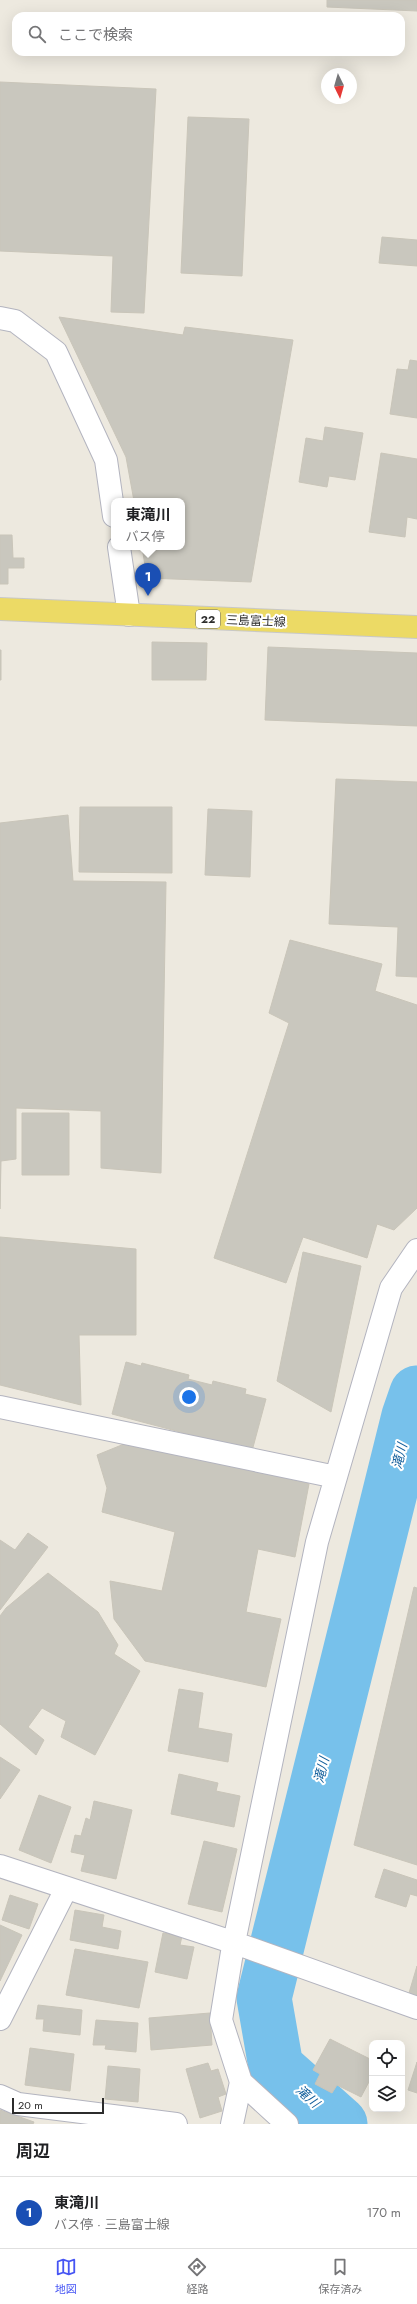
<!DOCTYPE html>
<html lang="ja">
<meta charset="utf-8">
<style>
:root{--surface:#fff;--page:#f2f2f2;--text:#202124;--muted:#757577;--line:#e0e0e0;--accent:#4655f4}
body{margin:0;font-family:Jost,"Noto Sans JP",sans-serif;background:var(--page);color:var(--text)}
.controls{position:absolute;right:12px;bottom:12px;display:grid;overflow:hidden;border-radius:8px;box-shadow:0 4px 16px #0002}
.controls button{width:36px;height:36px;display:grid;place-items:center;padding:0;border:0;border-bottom:1px solid var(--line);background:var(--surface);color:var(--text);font:20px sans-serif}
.compass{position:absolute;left:321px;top:68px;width:36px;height:36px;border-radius:50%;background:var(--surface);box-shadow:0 4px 16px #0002;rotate:175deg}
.scale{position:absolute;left:12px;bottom:10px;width:92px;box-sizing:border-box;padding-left:4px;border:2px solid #2c2c2c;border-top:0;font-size:11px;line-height:14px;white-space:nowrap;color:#2c2c2c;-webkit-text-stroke:3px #fff;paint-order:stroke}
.you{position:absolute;left:189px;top:1397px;width:14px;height:14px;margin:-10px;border:3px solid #fff;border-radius:50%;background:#1a73e8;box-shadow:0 0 0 6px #1a73e833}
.badge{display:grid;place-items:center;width:26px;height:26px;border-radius:50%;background:var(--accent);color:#fff;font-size:13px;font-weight:700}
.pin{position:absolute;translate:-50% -33px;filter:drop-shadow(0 1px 2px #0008)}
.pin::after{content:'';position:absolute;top:21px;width:14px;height:12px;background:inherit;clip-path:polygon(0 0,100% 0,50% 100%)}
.popup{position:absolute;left:111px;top:498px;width:74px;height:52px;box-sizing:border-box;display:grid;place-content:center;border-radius:8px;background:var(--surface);filter:drop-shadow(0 1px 3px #0005);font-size:13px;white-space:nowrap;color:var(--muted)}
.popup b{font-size:15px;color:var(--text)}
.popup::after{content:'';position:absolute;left:50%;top:100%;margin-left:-8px;border:8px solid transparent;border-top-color:var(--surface)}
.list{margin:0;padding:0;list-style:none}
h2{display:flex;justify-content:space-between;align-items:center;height:52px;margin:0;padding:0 16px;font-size:17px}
h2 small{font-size:13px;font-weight:400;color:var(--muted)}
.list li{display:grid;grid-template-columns:26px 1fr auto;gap:12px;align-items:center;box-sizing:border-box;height:72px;padding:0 16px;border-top:1px solid var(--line)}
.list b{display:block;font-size:15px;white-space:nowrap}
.list p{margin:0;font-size:13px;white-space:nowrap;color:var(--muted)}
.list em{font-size:13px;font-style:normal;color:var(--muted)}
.icon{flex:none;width:22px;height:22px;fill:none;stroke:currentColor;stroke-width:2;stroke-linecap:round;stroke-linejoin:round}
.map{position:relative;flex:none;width:417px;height:2124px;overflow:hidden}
.search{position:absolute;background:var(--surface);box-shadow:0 4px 16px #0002;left:12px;right:12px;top:12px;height:44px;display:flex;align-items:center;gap:10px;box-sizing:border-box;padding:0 14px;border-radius:12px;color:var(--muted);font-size:15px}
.sheet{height:124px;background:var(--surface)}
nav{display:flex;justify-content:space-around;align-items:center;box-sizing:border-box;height:56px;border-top:1px solid var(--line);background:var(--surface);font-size:11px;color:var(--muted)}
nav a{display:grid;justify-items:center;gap:2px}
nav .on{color:var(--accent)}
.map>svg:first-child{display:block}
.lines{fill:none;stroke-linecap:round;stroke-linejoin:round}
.river{stroke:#77c1eb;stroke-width:55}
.building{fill:#c9c7be;stroke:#c9c5b9}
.minor-casing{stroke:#b3b4bf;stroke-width:24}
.primary-casing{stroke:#c8c8c8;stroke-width:24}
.minor{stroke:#fff;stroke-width:22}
.primary{stroke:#ecda65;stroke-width:22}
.labels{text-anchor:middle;stroke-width:4;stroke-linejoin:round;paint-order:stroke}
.shield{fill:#fff;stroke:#6b6b6b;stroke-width:1}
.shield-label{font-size:11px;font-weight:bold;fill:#2c2c2c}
.street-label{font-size:12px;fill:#2c2c2c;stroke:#fff}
.water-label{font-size:13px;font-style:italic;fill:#125e9b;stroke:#fff}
</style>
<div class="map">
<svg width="417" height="2124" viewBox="0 0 417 2124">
<rect width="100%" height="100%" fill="#ede9df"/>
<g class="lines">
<path class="river" d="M 340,2124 L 276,2067 L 264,1998 L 409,1416 L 417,1393"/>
</g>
<path class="building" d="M 327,0 L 417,0 L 417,11 L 327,7 Z
M 0,82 L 156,89 L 144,313 L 111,312 L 113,256 L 0,251 Z
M 188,117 L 249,119 L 242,276 L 181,273 Z
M 382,237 L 417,240 L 417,266 L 379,263 Z
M 59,317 L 183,335 L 185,327 L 293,340 L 251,582 L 147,578 L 142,547 L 182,547 L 182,501 L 134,501 L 126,457 Z
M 410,360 L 417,361 L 417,418 L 390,414 L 397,369 L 408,370 Z
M 325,427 L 363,433 L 355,480 L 329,476 L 327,487 L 299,482 L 306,438 L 323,441 Z
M 381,453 L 417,459 L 417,519 L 407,517 L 405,537 L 369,532 Z
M 0,535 L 12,535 L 13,558 L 24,558 L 24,568 L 8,568 L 8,584 L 0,584 Z
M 152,642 L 207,643 L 206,680 L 152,680 Z
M 268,647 L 417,653 L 417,726 L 265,720 Z
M 0,650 L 1,650 L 1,680 L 0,680 Z
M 336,779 L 417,782 L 417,977 L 396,976 L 398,927 L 329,924 Z
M 80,807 L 172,807 L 172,873 L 79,872 Z
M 208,809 L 252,811 L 250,877 L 205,875 Z
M 68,815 L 73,881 L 166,882 L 161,1173 L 101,1168 L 101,1111 L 16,1108 L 16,1159 L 1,1161 L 0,1209 L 0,823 Z
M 290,940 L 382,964 L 375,991 L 417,1005 L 417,1208 L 394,1230 L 377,1224 L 367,1258 L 303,1237 L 286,1283 L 214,1258 L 289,1023 L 269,1013 Z
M 22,1113 L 69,1113 L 69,1175 L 22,1175 Z
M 0,1237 L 136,1249 L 136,1335 L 79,1335 L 81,1405 L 0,1385 Z
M 303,1252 L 361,1266 L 331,1412 L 277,1381 Z
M 126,1362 L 141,1366 L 142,1363 L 189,1375 L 188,1379 L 212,1385 L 213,1381 L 246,1389 L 245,1394 L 266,1399 L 252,1451 L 112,1414 Z
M 134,1440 L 309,1484 L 295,1557 L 258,1549 L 246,1612 L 281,1619 L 266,1687 L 145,1661 L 114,1619 L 110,1581 L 162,1591 L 175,1532 L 102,1512 L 107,1488 L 97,1455 Z
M 28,1533 L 48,1547 L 0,1610 L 0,1540 L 15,1550 Z
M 48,1573 L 98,1612 L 118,1645 L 114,1654 L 140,1671 L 95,1755 L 61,1737 L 66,1721 L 42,1708 L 28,1727 L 44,1740 L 36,1755 L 0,1724 L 0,1616 L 6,1608 Z
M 414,1587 L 417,1588 L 417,1865 L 354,1845 Z
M 179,1689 L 203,1693 L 198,1728 L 232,1734 L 228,1762 L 168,1751 Z
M 0,1757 L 20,1770 L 0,1799 Z
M 179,1774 L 218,1783 L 216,1791 L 240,1796 L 234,1827 L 171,1814 Z
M 39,1795 L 71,1807 L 51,1863 L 19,1850 Z
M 94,1801 L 132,1810 L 116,1879 L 81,1871 L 85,1855 L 71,1852 L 75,1835 L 81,1836 L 86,1818 L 90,1820 Z
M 204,1841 L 237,1849 L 222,1912 L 188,1904 Z
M 384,1869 L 417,1880 L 417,1896 L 410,1894 L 406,1907 L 375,1897 Z
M 10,1895 L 38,1904 L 29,1929 L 2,1920 Z
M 75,1910 L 104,1915 L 102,1927 L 121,1931 L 118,1949 L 70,1940 Z
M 0,1925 L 22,1935 L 0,1981 Z
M 163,1933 L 182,1936 L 180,1945 L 194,1947 L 187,1979 L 155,1972 Z
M 75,1949 L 148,1962 L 139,2008 L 66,1995 Z
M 417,1966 L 417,1996 L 409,1993 Z
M 38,2005 L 82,2010 L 80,2035 L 43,2031 L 44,2019 L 36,2019 Z
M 210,2013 L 212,2045 L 151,2050 L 149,2018 Z
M 96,2020 L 138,2023 L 136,2052 L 105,2049 L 106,2045 L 93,2045 Z
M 330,2039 L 372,2060 L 372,2076 L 361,2097 L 337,2085 L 332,2093 L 315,2084 L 320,2074 L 313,2070 Z
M 30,2048 L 74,2054 L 70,2091 L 25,2085 Z
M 417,2062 L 417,2093 L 408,2090 Z
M 208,2063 L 211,2071 L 218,2069 L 226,2094 L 218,2097 L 222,2111 L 200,2118 L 186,2069 Z
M 108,2066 L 140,2069 L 138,2102 L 105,2099 Z
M 0,2110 L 34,2122 L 33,2124 L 0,2124 Z"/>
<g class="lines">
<defs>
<path id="minor" d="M 0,318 L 15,321 L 56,352 L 106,460 L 114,516
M 119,547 L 129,615
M 0,1407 L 336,1477
M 0,1866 L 235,1943 L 417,2008
M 0,2019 L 66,1889
M 0,2096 L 18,2104 L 176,2124
M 232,2124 L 241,2082
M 287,2124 L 241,2082 L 221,2020 L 232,1952 L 317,1542 L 391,1288 L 417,1250"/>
<path id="primary" d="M 0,609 L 417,627"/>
</defs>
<use href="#minor" class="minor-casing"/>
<use href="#primary" class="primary-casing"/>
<use href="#minor" class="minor"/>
<use href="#primary" class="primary"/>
</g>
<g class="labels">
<rect class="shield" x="196" y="610" width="24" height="18" rx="3"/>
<g class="shield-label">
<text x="208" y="623">22</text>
</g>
<g class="street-label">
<text transform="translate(256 621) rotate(2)" y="4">三島富士線</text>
</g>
<g class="water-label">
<text transform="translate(399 1456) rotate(-76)" y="5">滝川</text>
<text transform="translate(321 1770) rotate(-76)" y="5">滝川</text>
<text transform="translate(308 2096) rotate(42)" y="5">滝川</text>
</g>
</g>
</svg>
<div class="controls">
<button><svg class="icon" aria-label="locate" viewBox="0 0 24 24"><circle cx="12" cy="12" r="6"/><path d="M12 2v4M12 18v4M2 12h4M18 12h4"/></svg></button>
<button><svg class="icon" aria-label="layers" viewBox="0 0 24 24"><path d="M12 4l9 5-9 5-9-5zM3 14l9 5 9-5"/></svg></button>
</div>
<svg class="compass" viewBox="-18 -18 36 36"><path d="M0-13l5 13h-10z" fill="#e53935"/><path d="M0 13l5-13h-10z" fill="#757577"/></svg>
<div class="scale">20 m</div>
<div class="you"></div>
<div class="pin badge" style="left:148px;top:596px;background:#1a4fb4">1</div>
<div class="popup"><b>東滝川</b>バス停</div>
<div class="search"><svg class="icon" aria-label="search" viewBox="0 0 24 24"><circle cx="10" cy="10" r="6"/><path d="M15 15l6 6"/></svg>ここで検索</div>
</div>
<section class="sheet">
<h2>周辺<small></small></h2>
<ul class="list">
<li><span class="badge" style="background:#1a4fb4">1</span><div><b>東滝川</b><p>バス停 · 三島富士線</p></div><em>170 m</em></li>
</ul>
</section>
<nav>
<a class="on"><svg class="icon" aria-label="map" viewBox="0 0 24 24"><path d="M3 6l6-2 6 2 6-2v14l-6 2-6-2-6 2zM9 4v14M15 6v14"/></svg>地図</a>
<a><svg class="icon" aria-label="directions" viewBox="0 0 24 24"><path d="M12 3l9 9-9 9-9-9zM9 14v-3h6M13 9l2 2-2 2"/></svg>経路</a>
<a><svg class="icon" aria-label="saved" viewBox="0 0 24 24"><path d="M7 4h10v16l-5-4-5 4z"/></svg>保存済み</a>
</nav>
